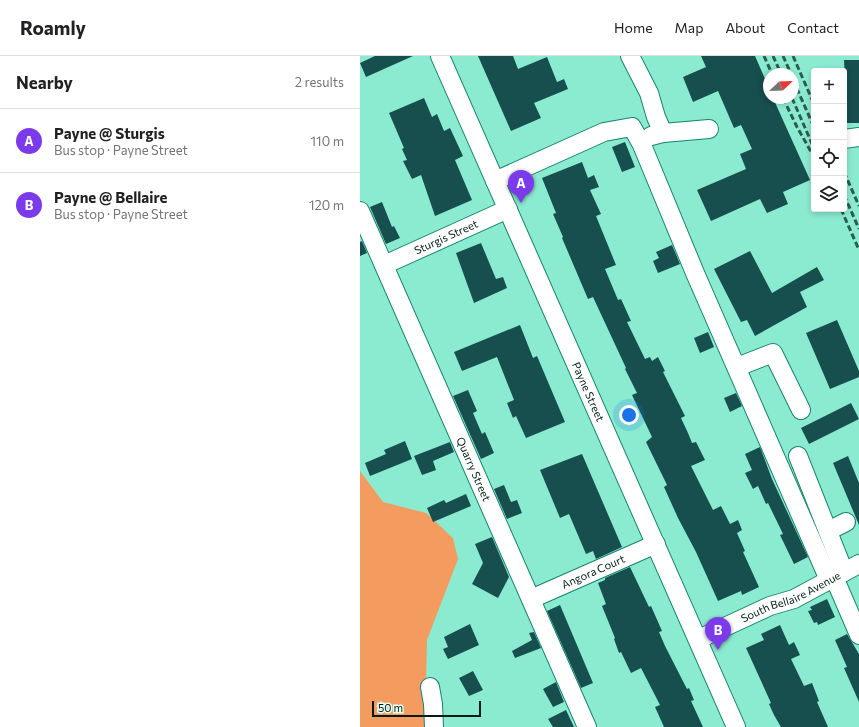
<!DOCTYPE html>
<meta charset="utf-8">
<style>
:root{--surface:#fff;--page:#f2f2f2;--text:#202124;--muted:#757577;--line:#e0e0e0;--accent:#7c3aed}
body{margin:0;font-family:Commissioner,sans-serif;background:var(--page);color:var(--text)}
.controls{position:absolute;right:12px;top:12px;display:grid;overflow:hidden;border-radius:4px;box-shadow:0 2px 6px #0003}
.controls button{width:36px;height:36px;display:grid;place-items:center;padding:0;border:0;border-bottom:1px solid var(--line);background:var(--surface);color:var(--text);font:20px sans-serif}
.compass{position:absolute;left:403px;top:12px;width:36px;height:36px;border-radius:50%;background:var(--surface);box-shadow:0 2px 6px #0003;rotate:67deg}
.scale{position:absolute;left:12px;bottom:10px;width:109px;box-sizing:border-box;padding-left:4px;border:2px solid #001c15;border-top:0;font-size:11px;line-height:14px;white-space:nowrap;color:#001c15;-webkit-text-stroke:3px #e3fdf5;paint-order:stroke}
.you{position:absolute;left:269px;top:359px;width:14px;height:14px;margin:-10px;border:3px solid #fff;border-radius:50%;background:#1a73e8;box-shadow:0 0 0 6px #1a73e833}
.badge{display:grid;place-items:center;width:26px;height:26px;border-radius:50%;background:var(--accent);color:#fff;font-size:13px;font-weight:700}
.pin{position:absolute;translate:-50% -33px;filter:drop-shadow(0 1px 2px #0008)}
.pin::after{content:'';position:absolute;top:21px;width:14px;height:12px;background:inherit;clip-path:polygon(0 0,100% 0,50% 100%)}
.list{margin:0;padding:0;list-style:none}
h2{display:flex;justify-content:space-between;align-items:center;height:52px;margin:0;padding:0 16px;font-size:17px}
h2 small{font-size:13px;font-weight:400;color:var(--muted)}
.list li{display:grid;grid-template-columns:26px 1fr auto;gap:12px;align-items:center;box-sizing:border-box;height:64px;padding:0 16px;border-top:1px solid var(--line)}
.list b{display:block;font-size:15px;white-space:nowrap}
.list p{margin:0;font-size:13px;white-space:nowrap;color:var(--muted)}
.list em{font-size:13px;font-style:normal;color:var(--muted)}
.icon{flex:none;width:22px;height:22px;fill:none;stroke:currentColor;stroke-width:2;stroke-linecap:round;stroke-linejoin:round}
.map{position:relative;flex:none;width:499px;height:671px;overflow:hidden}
header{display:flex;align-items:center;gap:24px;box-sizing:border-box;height:56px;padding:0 20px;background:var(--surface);border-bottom:1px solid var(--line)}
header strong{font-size:19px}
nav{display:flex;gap:22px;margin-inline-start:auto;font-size:14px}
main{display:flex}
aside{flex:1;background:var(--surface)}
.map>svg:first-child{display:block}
.green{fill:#f49c5f}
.building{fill:#174e4e}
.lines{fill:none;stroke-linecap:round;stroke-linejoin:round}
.minor-casing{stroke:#16846d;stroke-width:20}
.minor{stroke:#fff;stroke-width:18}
.rail{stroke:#2b5d4f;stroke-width:3;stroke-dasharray:6 3;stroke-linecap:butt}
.labels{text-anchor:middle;stroke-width:4;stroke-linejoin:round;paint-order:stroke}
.street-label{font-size:11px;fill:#001c15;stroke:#e3fdf5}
</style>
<header>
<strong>Roamly</strong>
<nav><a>Home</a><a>Map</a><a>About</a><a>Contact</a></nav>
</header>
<main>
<aside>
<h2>Nearby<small>2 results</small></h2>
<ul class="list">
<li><span class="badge">A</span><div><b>Payne @ Sturgis</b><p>Bus stop · Payne Street</p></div><em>110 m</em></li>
<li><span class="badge">B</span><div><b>Payne @ Bellaire</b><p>Bus stop · Payne Street</p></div><em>120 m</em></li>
</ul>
</aside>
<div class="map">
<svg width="499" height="671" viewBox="0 0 499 671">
<rect width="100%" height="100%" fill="#8bebd0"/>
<path class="green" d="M 0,415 L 23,446 L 66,457 L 93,482 L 98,503 L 67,584 L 65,671 L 0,671 Z"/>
<path class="building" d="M 15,0 L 53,0 L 6,21 L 0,7 Z
M 118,0 L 153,0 L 158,13 L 187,1 L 197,26 L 204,23 L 208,33 L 174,47 L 181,62 L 151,75 Z
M 341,0 L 395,0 L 409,32 L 409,42 L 413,42 L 450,124 L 423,136 L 428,148 L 407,157 L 400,143 L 351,165 L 337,134 L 386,113 L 380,98 L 392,93 L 381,69 L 374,72 L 358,35 L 333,46 L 323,21 L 346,11 Z
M 484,4 L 499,4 L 499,67 L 484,67 L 484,44 L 486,44 Z
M 64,42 L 72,61 L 77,58 L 84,75 L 90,72 L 103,100 L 95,104 L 112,144 L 75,160 L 61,119 L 52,123 L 43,105 L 47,104 L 42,93 L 44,92 L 29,57 Z
M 265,86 L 275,111 L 262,116 L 252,91 Z
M 222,106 L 228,122 L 234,119 L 239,131 L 230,134 L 241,158 L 236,160 L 256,209 L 245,213 L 258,244 L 261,243 L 271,265 L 267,266 L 285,303 L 290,301 L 292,305 L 298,301 L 305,315 L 303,316 L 325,360 L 321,362 L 328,377 L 332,387 L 336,386 L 345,404 L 331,410 L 353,454 L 361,450 L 370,468 L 378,464 L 382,474 L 377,477 L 385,495 L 383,496 L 399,531 L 382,539 L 381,535 L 358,545 L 336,496 L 318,462 L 304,431 L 307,429 L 286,386 L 292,381 L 272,339 L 277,337 L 265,313 L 266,312 L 233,241 L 228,243 L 202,182 L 203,181 L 193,158 L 196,157 L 182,122 Z
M 22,146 L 32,171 L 34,170 L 40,182 L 26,188 L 10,151 Z
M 2,185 L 7,197 L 0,200 L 0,186 Z
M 121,187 L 136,223 L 143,221 L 147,232 L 114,247 L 96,197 Z
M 312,189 L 320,208 L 298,217 L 293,205 L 299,202 L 296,196 Z
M 390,195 L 412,237 L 457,211 L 464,224 L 440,236 L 447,251 L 395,280 L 387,264 L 381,266 L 354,213 Z
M 477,264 L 499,315 L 499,321 L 470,333 L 446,277 Z
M 160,269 L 173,302 L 177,300 L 205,366 L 166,382 L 156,360 L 153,362 L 147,347 L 154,344 L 137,301 L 102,315 L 94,296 Z
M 348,276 L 354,291 L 340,297 L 334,282 Z
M 108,334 L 117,355 L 113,357 L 122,378 L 125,376 L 134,397 L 121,403 L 93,340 Z
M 376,337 L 382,350 L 370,356 L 364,342 Z
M 491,347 L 499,363 L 449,388 L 441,372 Z
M 45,385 L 52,403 L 10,420 L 5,407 L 26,398 L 24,394 Z
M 90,386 L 94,396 L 73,405 L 76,414 L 62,419 L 54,400 Z
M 400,391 L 412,423 L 448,501 L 434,508 L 420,479 L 423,478 L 408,447 L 406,448 L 398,430 L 393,433 L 385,417 L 392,414 L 385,398 Z
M 222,398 L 262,491 L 236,503 L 233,495 L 226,498 L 209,458 L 200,462 L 180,414 Z
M 488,400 L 499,427 L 499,469 L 473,407 Z
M 144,429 L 151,446 L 157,444 L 162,457 L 147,463 L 134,433 Z
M 106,438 L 111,450 L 73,466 L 67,452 L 84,444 L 86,447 Z
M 132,481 L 149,521 L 138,542 L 112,528 L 123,507 L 115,488 Z
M 270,511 L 289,551 L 291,550 L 302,575 L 299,576 L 305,590 L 327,633 L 329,632 L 334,644 L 331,645 L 343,671 L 304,671 L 295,651 L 300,649 L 281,612 L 271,617 L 261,596 L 259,597 L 254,583 L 255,582 L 242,550 L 246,548 L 238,527 L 245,524 L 245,522 Z
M 467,543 L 475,561 L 458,569 L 457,566 L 454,567 L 448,555 L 452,554 L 450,551 Z
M 200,549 L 233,627 L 221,632 L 187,555 Z
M 110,568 L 119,589 L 88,603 L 83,593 L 88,591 L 84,581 Z
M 420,569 L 429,589 L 434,586 L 440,599 L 431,603 L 444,630 L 452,627 L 459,645 L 457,646 L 468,671 L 421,671 L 414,659 L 409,648 L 411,647 L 386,592 L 404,584 L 401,578 Z
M 174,576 L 181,592 L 155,602 L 152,595 L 172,584 L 169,577 Z
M 487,578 L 499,598 L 499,646 L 484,612 L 487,611 L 475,584 Z
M 113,615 L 123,634 L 109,640 L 99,622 Z
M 196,626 L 204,646 L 193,651 L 183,633 Z
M 206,654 L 214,671 L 193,671 L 188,663 Z"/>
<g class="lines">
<defs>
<g id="minor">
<path id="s1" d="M 80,0 L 376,671"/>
<path d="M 270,0 L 289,37 L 296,61 L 303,77"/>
<path d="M 291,80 L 303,77 L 349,73"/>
<path d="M 484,83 L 499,81"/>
<path d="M 135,125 L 244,76 L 272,71 L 282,89 L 335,217 L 469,524"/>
<path id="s2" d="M 0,155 L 227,671"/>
<path id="s3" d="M 24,209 L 148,153"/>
<path d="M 377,311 L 413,297 L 441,354"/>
<path d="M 438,400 L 484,516"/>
<path d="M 468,475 L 486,466"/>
<path d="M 474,521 L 499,579"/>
<path id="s4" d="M 171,543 L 296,488"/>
<path id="s5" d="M 339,583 L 410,550 L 434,543 L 499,508"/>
<path d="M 70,631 L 73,648 L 74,671"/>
</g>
</defs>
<use href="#minor" class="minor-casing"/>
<use href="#minor" class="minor"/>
<path class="rail" d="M 404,0 L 412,18
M 413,0 L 421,18
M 423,0 L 431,18
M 433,0 L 454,48
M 433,24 L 454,71
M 423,42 L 437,71 L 454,101
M 432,42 L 453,90
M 484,116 L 499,150
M 484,139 L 499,173
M 481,153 L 499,194"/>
</g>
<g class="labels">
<g class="street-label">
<text dy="4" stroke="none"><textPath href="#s3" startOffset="68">Sturgis Street</textPath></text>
<text dy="4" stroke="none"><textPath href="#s1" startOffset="367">Payne Street</textPath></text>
<text dy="4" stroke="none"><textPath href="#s2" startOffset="282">Quarry Street</textPath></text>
<text dy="4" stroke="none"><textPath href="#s4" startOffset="68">Angora Court</textPath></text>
<text dy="4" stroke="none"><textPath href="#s5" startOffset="101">South Bellaire Avenue</textPath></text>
</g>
</g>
</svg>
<div class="controls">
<button>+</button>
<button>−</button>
<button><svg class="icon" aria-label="locate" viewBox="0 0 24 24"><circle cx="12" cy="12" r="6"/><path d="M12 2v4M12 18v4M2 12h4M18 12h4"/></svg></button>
<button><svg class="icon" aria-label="layers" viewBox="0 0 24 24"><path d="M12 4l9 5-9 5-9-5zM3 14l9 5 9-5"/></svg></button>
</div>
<svg class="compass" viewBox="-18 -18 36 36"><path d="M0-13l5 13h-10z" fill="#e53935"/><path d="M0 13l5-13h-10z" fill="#757577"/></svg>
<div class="scale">50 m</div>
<div class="you"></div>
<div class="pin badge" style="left:161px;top:147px">A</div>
<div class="pin badge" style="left:358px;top:594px">B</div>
</div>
</main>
